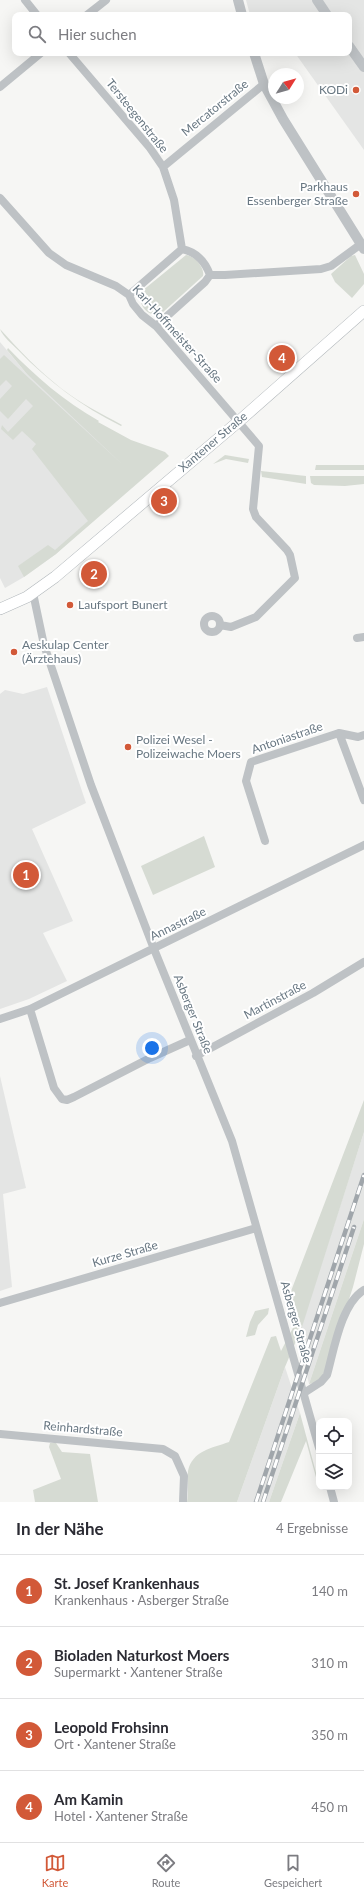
<!DOCTYPE html>
<html lang="de">
<meta charset="utf-8">
<style>
:root{--surface:#fff;--page:#f7f7f7;--text:#2b2b33;--muted:#7c7c81;--line:#e1e1e2;--accent:#d25938}
body{margin:0;font-family:Lato,sans-serif;background:var(--page);color:var(--text)}
.controls{position:absolute;right:12px;bottom:12px;display:grid;overflow:hidden;border-radius:8px;box-shadow:0 4px 16px #0002}
.controls button{width:36px;height:36px;display:grid;place-items:center;padding:0;border:0;border-bottom:1px solid var(--line);background:var(--surface);color:var(--text);font:20px sans-serif}
.compass{position:absolute;left:268px;top:68px;width:36px;height:36px;border-radius:50%;background:var(--surface);box-shadow:0 4px 16px #0002;rotate:53deg}
.you{position:absolute;left:152px;top:1048px;width:14px;height:14px;margin:-10px;border:3px solid #fff;border-radius:50%;background:#1a73e8;box-shadow:0 0 0 6px #1a73e833}
.badge{display:grid;place-items:center;width:26px;height:26px;border-radius:50%;background:var(--accent);color:#fff;font-size:13px;font-weight:700}
.pin{position:absolute;translate:-50% -50%;border:2px solid #fff;box-shadow:0 1px 4px #0006}
.list{margin:0;padding:0;list-style:none}
h2{display:flex;justify-content:space-between;align-items:center;height:52px;margin:0;padding:0 16px;font-size:17px}
h2 small{font-size:13px;font-weight:400;color:var(--muted)}
.list li{display:grid;grid-template-columns:26px 1fr auto;gap:12px;align-items:center;box-sizing:border-box;height:72px;padding:0 16px;border-top:1px solid var(--line)}
.list b{display:block;font-size:15px;white-space:nowrap}
.list p{margin:0;font-size:13px;white-space:nowrap;color:var(--muted)}
.list em{font-size:13px;font-style:normal;color:var(--muted)}
.icon{flex:none;width:22px;height:22px;fill:none;stroke:currentColor;stroke-width:2;stroke-linecap:round;stroke-linejoin:round}
.map{position:relative;flex:none;width:364px;height:1502px;overflow:hidden}
.search{position:absolute;background:var(--surface);box-shadow:0 4px 16px #0002;left:12px;right:12px;top:12px;height:44px;display:flex;align-items:center;gap:10px;box-sizing:border-box;padding:0 14px;border-radius:8px;color:var(--muted);font-size:15px}
.sheet{height:340px;background:var(--surface)}
nav{display:flex;justify-content:space-around;align-items:center;box-sizing:border-box;height:56px;border-top:1px solid var(--line);background:var(--surface);font-size:11px;color:var(--muted)}
nav a{display:grid;justify-items:center;gap:2px}
nav .on{color:var(--accent)}
.map>svg:first-child{display:block}
.built{fill:#e4e5e4}
.green{fill:#d6dbd3}
.lines{fill:none;stroke-linecap:round;stroke-linejoin:round}
.secondary-casing{stroke:#b0b6ba;stroke-width:12}
.minor{stroke:#bec2c5;stroke-width:8}
.tertiary{stroke:#bec2c5;stroke-width:10}
.secondary{stroke:#fff;stroke-width:11}
.rail-casing{stroke:#a0a6ab;stroke-width:4.5}
.rail{stroke:#fff;stroke-width:3;stroke-dasharray:9;stroke-linecap:butt}
.poi-dot{fill:#d25938;stroke:#fff;stroke-width:1.5}
.labels{text-anchor:middle;stroke-width:4;stroke-linejoin:round;paint-order:stroke}
.poi-label{font-size:12px;fill:#687782;stroke:#fff;text-anchor:start}
.street-label{font-size:12px;fill:#687782;stroke:#fff}
</style>
<div class="map">
<svg width="364" height="1502" viewBox="0 0 364 1502">
<rect width="100%" height="100%" fill="#f6f6f4"/>
<path class="built" d="M 246,0 L 364,0 L 364,150 L 295,53 L 349,53 L 349,15 L 250,15 Z
M 0,342 L 26,373 L 148,467 L 56,554 L 24,577 L 5,588 L 0,578 Z
M 47,687 L 86,803 L 32,829 L 73,921 L 43,933 L 67,981 L 29,999 L 0,1009 L 0,694 L 5,690 L 23,694 Z
M 0,1076 L 26,1188 L 3,1194 L 12,1287 L 0,1291 Z
M 364,1132 L 364,1219 L 309,1384 L 298,1337 Z
M 285,1367 L 300,1413 L 269,1502 L 237,1502 Z"/>
<path class="green" d="M 186,255 C 195,256 205,268 203,276 L 162,313 C 150,320 135,304 142,291 Z
M 355,255 L 364,274 L 364,284 L 352,298 L 335,282 L 331,274 L 351,256 Z
M 0,329 C 19,350 39,371 62,389 C 80,403 102,414 122,425 L 121,426 C 81,406 49,382 18,350 C 12,344 3,337 0,329 Z
M 8,348 C 36,377 64,401 99,421 L 98,422 L 131,440 L 165,452 L 169,456 L 56,554 L 24,577 L 18,566 L 48,545 L 55,550 L 88,521 L 32,449 L 36,444 L 22,431 L 13,440 L 1,429 L 2,425 L 8,432 L 33,406 L 26,399 L 8,419 L 0,411 L 0,399 L 12,386 L 6,380 L 0,386 L 0,359 L 4,355 L 123,465 L 26,373 L 7,350 Z
M 225,455 L 249,459 L 248,463 L 226,459 L 213,464 Z
M 316,465 L 364,465 L 364,470 L 315,470 Z
M 261,471 L 306,476 L 306,484 L 262,477 Z
M 310,476 L 364,476 L 364,484 L 345,486 L 314,485 L 311,483 Z
M 204,836 L 215,867 L 153,895 L 141,866 Z
M 364,1100 L 364,1132 L 302,1327 L 285,1367 L 237,1502 L 187,1502 C 189,1492 187,1481 188,1471 C 192,1451 212,1448 229,1442 L 271,1337 L 276,1336 L 281,1351 L 295,1324 L 288,1299 Z
M 364,1219 L 364,1244 L 353,1287 L 324,1375 L 315,1383 L 309,1384 Z
M 269,1308 L 268,1314 L 258,1325 L 255,1335 L 246,1337 L 250,1322 L 255,1311 Z
M 300,1413 L 318,1480 L 317,1481 L 306,1441 L 281,1502 L 269,1502 Z
M 50,1443 L 56,1443 L 62,1452 L 90,1454 L 98,1502 L 35,1502 L 33,1490 L 61,1479 L 49,1447 Z"/>
<g class="lines">
<defs>
<path id="secondary" d="M 0,609 L 27,597 L 55,577 L 238,422 L 364,311"/>
</defs>
<use href="#secondary" class="secondary-casing"/>
<path class="minor" d="M 25,0 L 37,15
M 87,15 L 106,0
M 69,53 L 150,148 L 163,167 L 174,200 L 182,249
M 0,87 L 41,53
M 163,167 L 264,84
M 0,198 L 49,253 L 66,265 L 116,286 L 129,295 L 133,304 L 142,315 L 156,326 L 259,446 L 253,509 L 256,517 L 287,550 L 290,555 L 295,578 L 256,617 L 231,627 L 220,625
M 210,275 L 225,275 L 321,269 L 331,266 L 361,244
M 129,295 L 182,249 C 196,252 205,261 210,275 L 205,282 L 156,326
M 33,593 L 44,645 L 91,785 L 154,949 L 232,1141 L 319,1448
M204 624a8 8 0 1 1 16 0a8 8 0 1 1-16 0Z
M 357,638 L 364,637
M 339,733 L 358,737 L 364,735
M 265,841 L 246,781 L 251,762 L 339,733 L 364,800
M 30,1009 L 54,1088 L 62,1099 L 67,1100 L 74,1097 L 150,1058 L 190,1040
M 0,1019 L 30,1009 L 364,845
M 196,1056 L 313,993 L 364,962
M 0,1303 L 256,1228
M 304,1393 L 321,1382 L 327,1375 C 334,1350 341,1304 364,1290
M 0,1434 L 163,1449 L 175,1456 L 184,1476 L 183,1502
M 330,1487 L 334,1502"/>
<path class="tertiary" d="M 238,0 L 242,15
M 317,0 L 327,15
M 349,46 L 364,67
M 254,53 L 264,84 L 283,119 L 364,249"/>
<use href="#secondary" class="secondary"/>
<defs>
<path id="rail" d="M 256,1502 L 364,1175
M 263,1502 L 354,1227"/>
</defs>
<use href="#rail" class="rail-casing"/>
<use href="#rail" class="rail"/>
</g>
<g class="poi-dot">
<circle cx="356" cy="90" r="4"/>
<circle cx="356" cy="194" r="4"/>
<circle cx="70" cy="605" r="4"/>
<circle cx="14" cy="652" r="4"/>
<circle cx="128" cy="747" r="4"/>
</g>
<g class="labels">
<g class="poi-label">
<text x="348" y="94" text-anchor="end">KODi</text>
<text x="348" y="191" text-anchor="end">Parkhaus<tspan x="348" dy="14">Essenberger Straße</tspan></text>
<text x="78" y="609">Laufsport Bunert</text>
<text x="22" y="649">Aeskulap Center<tspan x="22" dy="14">(Ärztehaus)</tspan></text>
<text x="136" y="744">Polizei Wesel -<tspan x="136" dy="14">Polizeiwache Moers</tspan></text>
</g>
<g class="street-label">
<text transform="translate(215 108) rotate(-39)" y="4">Mercatorstraße</text>
<text transform="translate(137 116) rotate(51)" y="4">Tersteegenstraße</text>
<text transform="translate(177 334) rotate(48)" y="4">Karl-Hoffmeister-Straße</text>
<text transform="translate(213 442) rotate(-40)" y="4">Xantener Straße</text>
<text transform="translate(287 738) rotate(-19)" y="4">Antoniastraße</text>
<text transform="translate(178 924) rotate(-26)" y="4">Annastraße</text>
<text transform="translate(275 1000) rotate(-28)" y="4">Martinstraße</text>
<text transform="translate(193 1014) rotate(68)" y="4">Asberger Straße</text>
<text transform="translate(125 1254) rotate(-16)" y="4">Kurze Straße</text>
<text transform="translate(296 1322) rotate(74)" y="4">Asberger Straße</text>
<text transform="translate(83 1429) rotate(5)" y="4">Reinhardstraße</text>
</g>
</g>
</svg>
<div class="controls">
<button><svg class="icon" aria-label="locate" viewBox="0 0 24 24"><circle cx="12" cy="12" r="6"/><path d="M12 2v4M12 18v4M2 12h4M18 12h4"/></svg></button>
<button><svg class="icon" aria-label="layers" viewBox="0 0 24 24"><path d="M12 4l9 5-9 5-9-5zM3 14l9 5 9-5"/></svg></button>
</div>
<svg class="compass" viewBox="-18 -18 36 36"><path d="M0-13l5 13h-10z" fill="#e53935"/><path d="M0 13l5-13h-10z" fill="#7c7c81"/></svg>
<div class="you"></div>
<div class="pin badge" style="left:26px;top:875px">1</div>
<div class="pin badge" style="left:94px;top:574px">2</div>
<div class="pin badge" style="left:164px;top:501px">3</div>
<div class="pin badge" style="left:282px;top:358px">4</div>
<div class="search"><svg class="icon" aria-label="search" viewBox="0 0 24 24"><circle cx="10" cy="10" r="6"/><path d="M15 15l6 6"/></svg>Hier suchen</div>
</div>
<section class="sheet">
<h2>In der Nähe<small>4 Ergebnisse</small></h2>
<ul class="list">
<li><span class="badge">1</span><div><b>St. Josef Krankenhaus</b><p>Krankenhaus · Asberger Straße</p></div><em>140 m</em></li>
<li><span class="badge">2</span><div><b>Bioladen Naturkost Moers</b><p>Supermarkt · Xantener Straße</p></div><em>310 m</em></li>
<li><span class="badge">3</span><div><b>Leopold Frohsinn</b><p>Ort · Xantener Straße</p></div><em>350 m</em></li>
<li><span class="badge">4</span><div><b>Am Kamin</b><p>Hotel · Xantener Straße</p></div><em>450 m</em></li>
</ul>
</section>
<nav>
<a class="on"><svg class="icon" aria-label="map" viewBox="0 0 24 24"><path d="M3 6l6-2 6 2 6-2v14l-6 2-6-2-6 2zM9 4v14M15 6v14"/></svg>Karte</a>
<a><svg class="icon" aria-label="directions" viewBox="0 0 24 24"><path d="M12 3l9 9-9 9-9-9zM9 14v-3h6M13 9l2 2-2 2"/></svg>Route</a>
<a><svg class="icon" aria-label="saved" viewBox="0 0 24 24"><path d="M7 4h10v16l-5-4-5 4z"/></svg>Gespeichert</a>
</nav>
